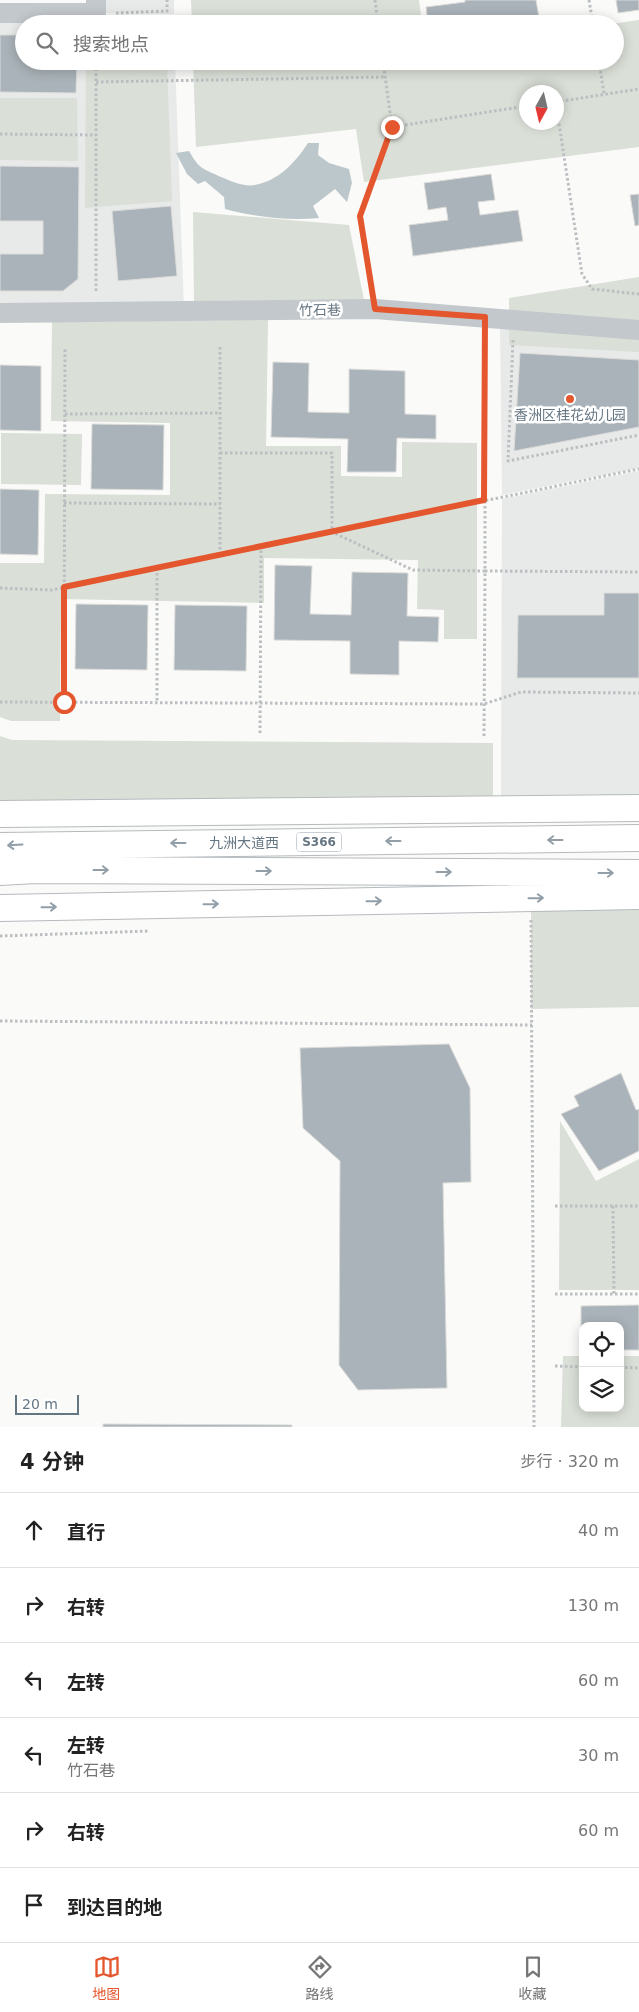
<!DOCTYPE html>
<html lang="zh">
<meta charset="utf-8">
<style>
:root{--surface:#fff;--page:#f6f6f6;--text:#222;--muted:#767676;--line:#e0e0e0;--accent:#e4572e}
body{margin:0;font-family:"DejaVu Sans","Noto Sans SC",sans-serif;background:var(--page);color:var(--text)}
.controls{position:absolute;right:15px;bottom:15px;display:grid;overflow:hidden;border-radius:10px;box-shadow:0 2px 12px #0003}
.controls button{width:45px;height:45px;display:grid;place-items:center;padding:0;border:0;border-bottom:1px solid var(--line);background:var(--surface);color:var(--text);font:25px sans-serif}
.compass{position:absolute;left:519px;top:85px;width:45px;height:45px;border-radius:50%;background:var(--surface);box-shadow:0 2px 12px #0003;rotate:188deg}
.scale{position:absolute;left:15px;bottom:12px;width:64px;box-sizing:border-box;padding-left:5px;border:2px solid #657683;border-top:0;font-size:14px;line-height:18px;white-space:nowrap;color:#657683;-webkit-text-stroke:4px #fff;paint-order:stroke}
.stop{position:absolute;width:15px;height:15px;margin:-11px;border:4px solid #e4572e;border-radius:50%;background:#fff}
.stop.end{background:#e4572e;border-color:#fff;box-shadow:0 1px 5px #0008}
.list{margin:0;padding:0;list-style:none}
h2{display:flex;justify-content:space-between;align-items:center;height:65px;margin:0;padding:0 20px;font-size:21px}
h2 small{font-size:16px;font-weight:400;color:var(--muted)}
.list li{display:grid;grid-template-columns:32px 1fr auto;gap:15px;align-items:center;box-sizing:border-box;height:75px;padding:0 20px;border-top:1px solid var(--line)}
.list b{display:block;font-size:19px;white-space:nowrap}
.list p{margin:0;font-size:16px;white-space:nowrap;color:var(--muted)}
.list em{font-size:16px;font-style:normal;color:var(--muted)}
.icon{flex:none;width:28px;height:28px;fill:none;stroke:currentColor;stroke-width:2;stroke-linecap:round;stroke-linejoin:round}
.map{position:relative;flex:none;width:639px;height:1427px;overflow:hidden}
.search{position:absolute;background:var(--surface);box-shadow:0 2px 12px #0003;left:15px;right:15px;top:15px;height:55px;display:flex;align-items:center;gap:12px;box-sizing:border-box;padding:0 18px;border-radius:28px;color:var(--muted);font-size:19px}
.sheet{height:515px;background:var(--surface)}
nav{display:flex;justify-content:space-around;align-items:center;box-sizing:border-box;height:70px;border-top:1px solid var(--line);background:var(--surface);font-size:14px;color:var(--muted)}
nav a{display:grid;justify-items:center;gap:2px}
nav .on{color:var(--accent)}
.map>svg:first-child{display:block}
.built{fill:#e8e9e9}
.green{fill:#dadfd7;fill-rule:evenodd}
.water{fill:#bbc7cb}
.building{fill:#aab3b9;stroke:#dcdcda}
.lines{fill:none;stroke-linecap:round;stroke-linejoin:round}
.major-casing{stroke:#b5babe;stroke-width:28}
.path{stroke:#bbbfc2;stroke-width:3;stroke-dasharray:2.5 2.5;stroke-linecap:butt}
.minor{stroke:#c3c8cc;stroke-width:20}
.major{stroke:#fff;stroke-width:26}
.oneway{stroke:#939fa8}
.route{stroke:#e4572e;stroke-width:6}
.poi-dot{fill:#e4572e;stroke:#fff;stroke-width:2}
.labels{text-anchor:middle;stroke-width:5;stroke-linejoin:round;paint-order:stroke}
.shield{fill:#fff;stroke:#939fa8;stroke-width:1}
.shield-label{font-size:12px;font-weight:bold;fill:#657683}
.street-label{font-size:14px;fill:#657683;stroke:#fff}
.poi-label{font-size:14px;fill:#657683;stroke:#fff}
</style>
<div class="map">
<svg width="639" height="1427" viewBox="0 0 639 1427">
<rect width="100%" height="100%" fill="#fafaf8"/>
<path class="built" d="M 99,0 L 174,0 L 174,14 L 99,13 Z
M 0,14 L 173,15 L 174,24 L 24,24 L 24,61 L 175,61 L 184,309 L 0,312 Z
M 500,319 L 639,330 L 639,468 L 502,495 Z
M 639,471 L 639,810 L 501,807 L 502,499 Z"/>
<path class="green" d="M 191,0 L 419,0 L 422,24 L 192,24 Z
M 639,20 L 639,147 L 364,182 L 356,129 L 196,147 L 193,61 L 615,61 L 615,24 L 611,24 ZM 526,92 L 556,92 L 556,122 L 526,122 Z
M 86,61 L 167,61 L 172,201 L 85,208 Z
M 0,98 L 77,98 L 78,161 L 0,160 Z
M 193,212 L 349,225 L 364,300 L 194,301 Z
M 639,277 L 639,352 L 509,345 L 509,298 Z
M 268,320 L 266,446 L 341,446 L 341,476 L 402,477 L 402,442 L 477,443 L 477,639 L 444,639 L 444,610 L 417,609 L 418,560 L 264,558 L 264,603 L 61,599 L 60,721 L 11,721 L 0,717 L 0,563 L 44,563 L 45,494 L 170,495 L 170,423 L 51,421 L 52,322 Z
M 1,433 L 82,434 L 81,485 L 1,484 Z
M 0,736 L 12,740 L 493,743 L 493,798 L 0,802 Z
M 639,903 L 639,1007 L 531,1009 L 531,907 Z
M 560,1121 L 596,1181 L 639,1159 L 639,1290 L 559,1290 Z
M 563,1356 L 583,1356 L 583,1408 L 620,1408 L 620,1356 L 639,1356 L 639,1427 L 561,1427 Z"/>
<path class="water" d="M 308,143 L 319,143 L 318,155 L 329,163 L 349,169 L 352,183 L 347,202 L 335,189 L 313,206 L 319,218 C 288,221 256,217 225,209 L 224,197 L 205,181 L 198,184 L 187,174 L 176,153 L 189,151 C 200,170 202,168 221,177 C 231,181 243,187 255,185 C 278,181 296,162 308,143 Z"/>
<path class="building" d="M 465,0 L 536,0 L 540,23 L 428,24 L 426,7 L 465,2 Z
M 616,0 L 639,0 L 639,10 L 618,13 Z
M 0,35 L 24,35 L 24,61 L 77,61 L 76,93 L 0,92 Z
M 0,166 L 79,167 L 78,279 L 63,291 L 0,291 L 0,254 L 43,254 L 43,221 L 0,221 Z
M 491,174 L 495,200 L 478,202 L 480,215 L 518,210 L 523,241 L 413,256 L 409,225 L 448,220 L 446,207 L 428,210 L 424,183 Z
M 639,194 L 639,225 L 635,226 L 630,195 Z
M 171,206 L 177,276 L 118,281 L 112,211 Z
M 520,353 L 639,360 L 639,427 L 514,451 Z
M 273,362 L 309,363 L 308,412 L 349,413 L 349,369 L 405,371 L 405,414 L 436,415 L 436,439 L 397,438 L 396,472 L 347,472 L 348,439 L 271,437 Z
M 0,365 L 41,366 L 41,431 L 0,430 Z
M 92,424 L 164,425 L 163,490 L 91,489 Z
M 0,489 L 39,490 L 38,555 L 0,554 Z
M 275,565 L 312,566 L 310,614 L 351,615 L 352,572 L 408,573 L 407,616 L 439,617 L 438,642 L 399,641 L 399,675 L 350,674 L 350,641 L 274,640 Z
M 604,593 L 639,593 L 639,678 L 517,678 L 518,615 L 604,615 Z
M 76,604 L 148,605 L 147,670 L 75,669 Z
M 175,605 L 247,606 L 246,671 L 174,670 Z
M 449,1044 L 470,1088 L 471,1182 L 443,1183 L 447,1388 L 358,1390 L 339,1365 L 340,1161 L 303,1128 L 300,1048 Z
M 621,1073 L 636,1110 L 639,1109 L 639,1151 L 599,1171 L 561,1114 L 579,1106 L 574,1096 Z
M 639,1305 L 639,1350 L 620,1350 L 620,1326 L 583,1326 L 581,1341 L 581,1306 Z
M 103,1424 L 292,1425 L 292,1427 L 103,1427 Z"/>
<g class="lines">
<defs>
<path id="major" d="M 0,814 L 639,808
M 0,846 L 639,838
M 0,872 L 36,870 L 639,873
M 0,908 L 639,896"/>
</defs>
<use href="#major" class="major-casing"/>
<path class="path" d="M 375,0 L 378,24
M 589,0 L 593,24
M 116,13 L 167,11 L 167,0
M 383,61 L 392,127 L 526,106
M 599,61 L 604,94
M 96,82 L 386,77
M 556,102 L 639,89
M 556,104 L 582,274 L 592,289 L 639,294
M 0,134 L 96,135
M 372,290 L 360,216 L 392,127
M 96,291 L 96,61
M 513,340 L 508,461 L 639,435
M 220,347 L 220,555
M 65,414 L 220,413
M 220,453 L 332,453 L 332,532 L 413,570 L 485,571 L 485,339
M 64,503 L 220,504
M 157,568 L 157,703
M 0,588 L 51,590 L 639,469
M 0,702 L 484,704 L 521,692 L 639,693
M 64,702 L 65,347
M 260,733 L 261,547
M 484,736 L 485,571 L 639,572
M 531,920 L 534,1427
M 0,936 L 149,931
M 0,1021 L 532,1025
M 555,1206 L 639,1206
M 613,1206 L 614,1294
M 555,1294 L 639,1294
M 555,1366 L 583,1367
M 620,1367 L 639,1368"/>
<path class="minor" d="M 0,13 L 96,13 L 96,0
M 0,313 L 375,309 L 639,330"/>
<use href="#major" class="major"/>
</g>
<defs><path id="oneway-shaft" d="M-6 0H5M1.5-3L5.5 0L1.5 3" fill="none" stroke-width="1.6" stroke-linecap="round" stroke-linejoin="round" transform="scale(1.25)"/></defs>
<g class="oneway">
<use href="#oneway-shaft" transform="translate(555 840) rotate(180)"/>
<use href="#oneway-shaft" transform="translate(393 841) rotate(180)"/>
<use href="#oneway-shaft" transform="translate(178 843) rotate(180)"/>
<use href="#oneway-shaft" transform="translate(15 845) rotate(177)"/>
<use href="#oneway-shaft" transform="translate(101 870)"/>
<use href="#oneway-shaft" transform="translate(264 871)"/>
<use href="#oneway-shaft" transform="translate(444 872)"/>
<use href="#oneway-shaft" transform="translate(606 873)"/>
<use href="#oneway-shaft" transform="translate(536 898) rotate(-1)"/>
<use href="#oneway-shaft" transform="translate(374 901) rotate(-1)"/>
<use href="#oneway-shaft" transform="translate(211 904) rotate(-1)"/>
<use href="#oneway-shaft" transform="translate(49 907) rotate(-1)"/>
</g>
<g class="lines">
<path class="route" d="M 64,702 L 64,587 L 484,500 L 485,317 L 375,309 L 360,216 L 392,127"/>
</g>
<circle class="poi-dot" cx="570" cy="399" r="5"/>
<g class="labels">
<rect class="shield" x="296.5" y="832.5" width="45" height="19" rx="4"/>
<g class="shield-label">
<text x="319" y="846">S366</text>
</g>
<g class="street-label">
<text transform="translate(320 310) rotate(-1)" y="5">竹石巷</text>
<text x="244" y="848">九洲大道西</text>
</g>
<g class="poi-label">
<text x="570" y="420">香洲区桂花幼儿园</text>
</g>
</g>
</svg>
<div class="controls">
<button><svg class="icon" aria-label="locate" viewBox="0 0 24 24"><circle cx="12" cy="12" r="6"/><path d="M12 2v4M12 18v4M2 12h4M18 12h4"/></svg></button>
<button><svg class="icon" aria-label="layers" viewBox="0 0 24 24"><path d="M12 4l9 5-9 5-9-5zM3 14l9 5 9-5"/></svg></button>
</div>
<svg class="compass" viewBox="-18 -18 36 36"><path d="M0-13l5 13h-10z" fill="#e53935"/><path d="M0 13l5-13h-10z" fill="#767676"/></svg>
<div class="scale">20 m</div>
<div class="stop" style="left:64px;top:702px"></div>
<div class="stop end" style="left:392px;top:127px"></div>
<div class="search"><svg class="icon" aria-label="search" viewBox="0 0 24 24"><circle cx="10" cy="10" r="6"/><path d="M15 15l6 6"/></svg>搜索地点</div>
</div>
<section class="sheet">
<h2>4 分钟<small>步行 · 320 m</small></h2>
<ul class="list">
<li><svg class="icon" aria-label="ahead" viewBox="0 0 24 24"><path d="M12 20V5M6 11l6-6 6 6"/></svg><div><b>直行</b></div><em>40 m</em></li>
<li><svg class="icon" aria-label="right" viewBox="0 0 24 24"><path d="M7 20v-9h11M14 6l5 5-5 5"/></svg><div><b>右转</b></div><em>130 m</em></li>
<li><svg class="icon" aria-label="left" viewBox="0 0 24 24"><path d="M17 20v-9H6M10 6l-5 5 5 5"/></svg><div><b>左转</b></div><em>60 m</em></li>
<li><svg class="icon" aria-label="left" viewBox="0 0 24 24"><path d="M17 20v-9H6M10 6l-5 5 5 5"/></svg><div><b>左转</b><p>竹石巷</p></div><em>30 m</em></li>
<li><svg class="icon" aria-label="right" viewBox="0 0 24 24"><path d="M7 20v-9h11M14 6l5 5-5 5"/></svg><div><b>右转</b></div><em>60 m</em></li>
<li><svg class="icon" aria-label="arrive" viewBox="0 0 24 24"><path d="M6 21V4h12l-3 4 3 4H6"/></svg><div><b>到达目的地</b></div></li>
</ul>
</section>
<nav>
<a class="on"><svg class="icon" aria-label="map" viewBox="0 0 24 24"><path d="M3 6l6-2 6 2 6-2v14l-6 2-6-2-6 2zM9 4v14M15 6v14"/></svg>地图</a>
<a><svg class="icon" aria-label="directions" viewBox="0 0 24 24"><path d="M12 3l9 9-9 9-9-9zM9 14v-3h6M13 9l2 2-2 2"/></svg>路线</a>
<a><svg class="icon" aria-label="saved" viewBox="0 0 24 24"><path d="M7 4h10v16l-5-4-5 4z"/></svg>收藏</a>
</nav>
